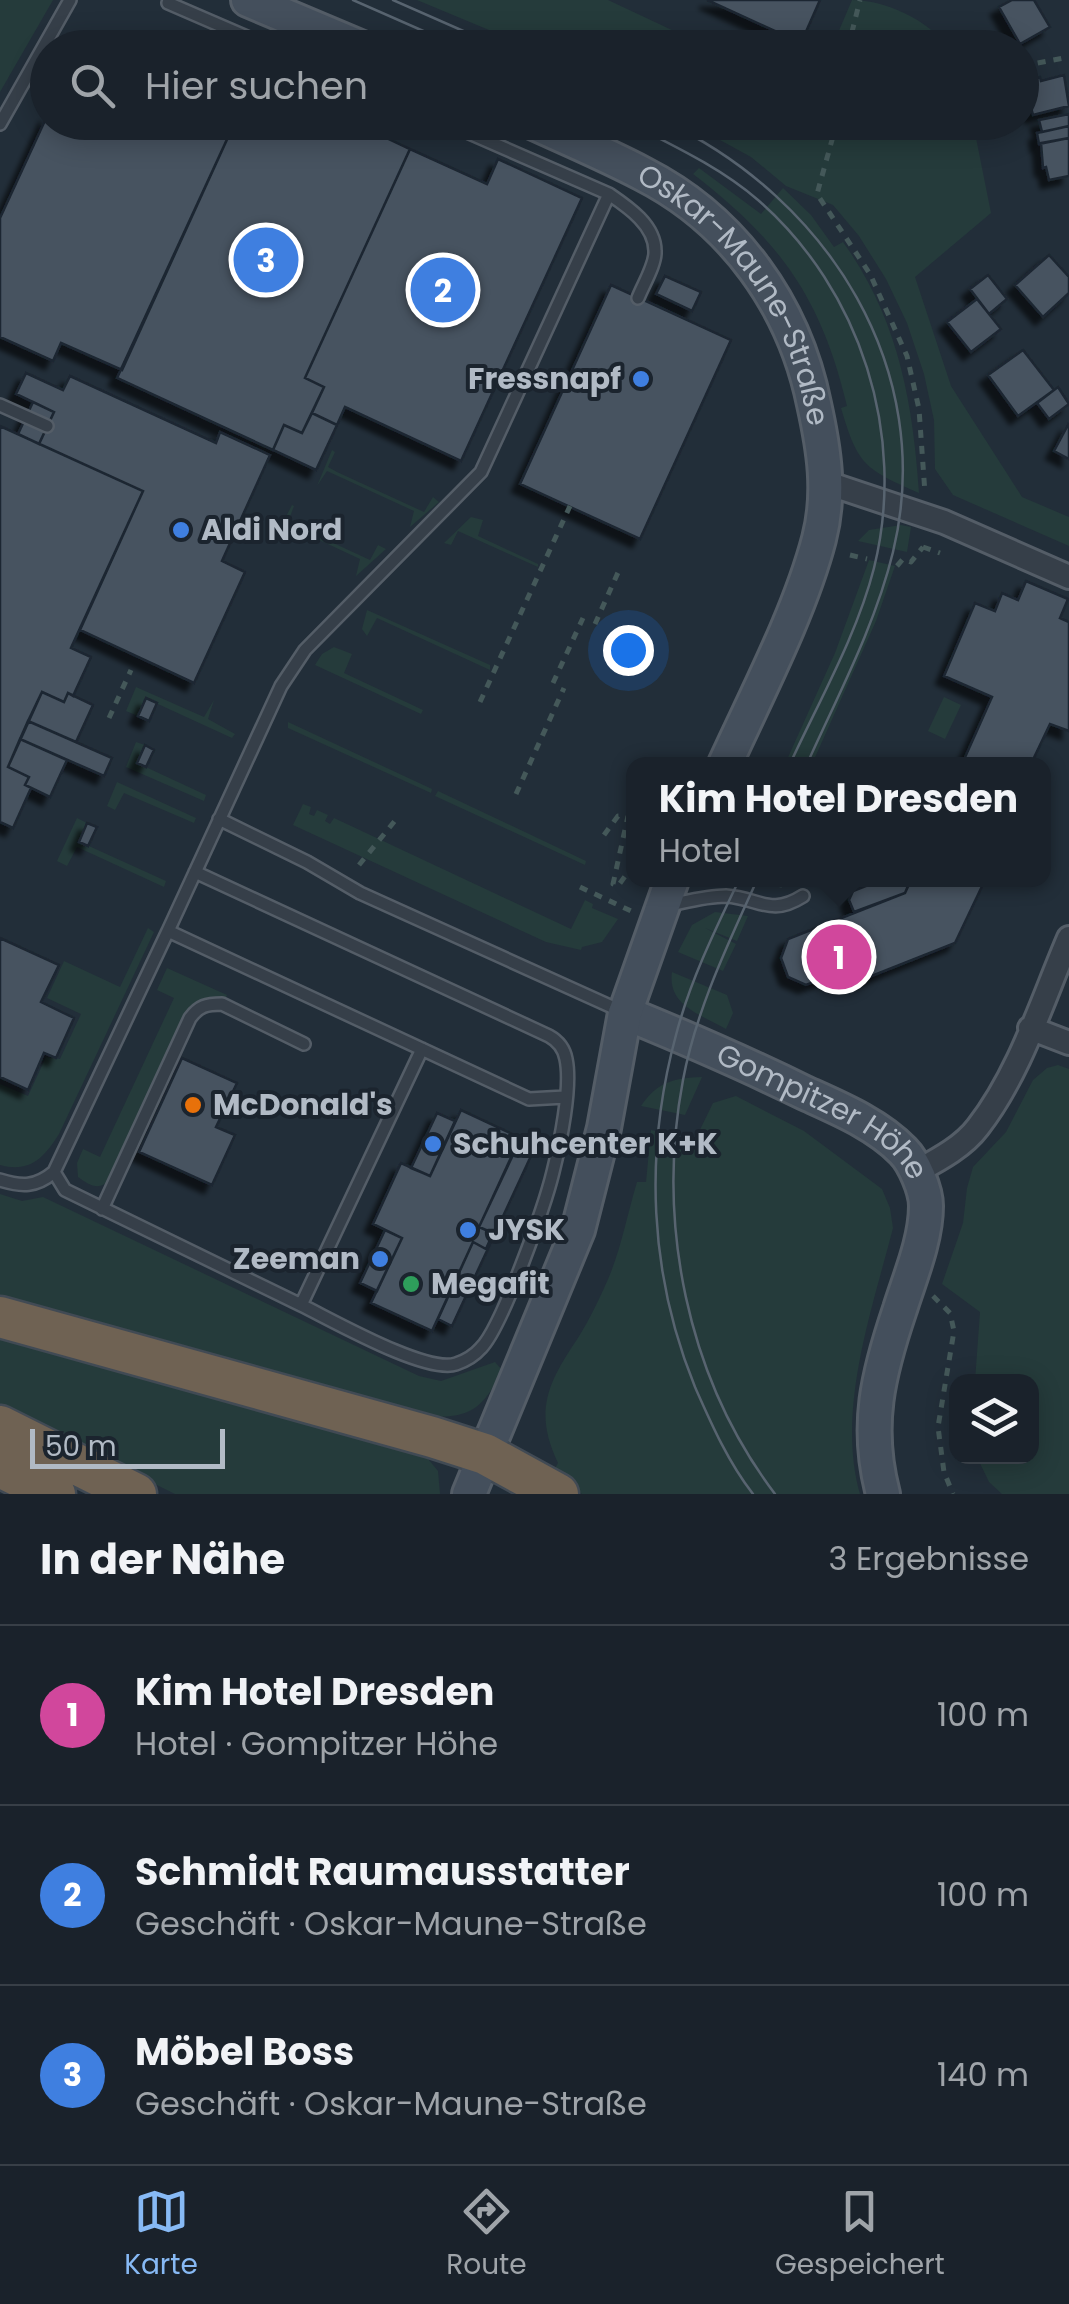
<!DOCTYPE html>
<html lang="de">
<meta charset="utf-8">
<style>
:root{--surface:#1a222b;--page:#272f37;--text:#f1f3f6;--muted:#9fa4a9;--line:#383f47;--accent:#87b9f4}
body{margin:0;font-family:Poppins,sans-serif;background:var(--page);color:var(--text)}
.controls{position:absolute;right:30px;bottom:30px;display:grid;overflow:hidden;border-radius:20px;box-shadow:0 5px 25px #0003}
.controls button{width:90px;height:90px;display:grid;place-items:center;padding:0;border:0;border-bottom:2px solid var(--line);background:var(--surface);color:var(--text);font:50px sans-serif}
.scale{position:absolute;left:30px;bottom:25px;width:195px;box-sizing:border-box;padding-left:10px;border:5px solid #b1bac5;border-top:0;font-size:28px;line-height:35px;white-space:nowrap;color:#b1bac5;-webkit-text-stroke:8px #1b242e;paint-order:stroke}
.you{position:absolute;left:628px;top:650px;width:35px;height:35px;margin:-25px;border:8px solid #fff;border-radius:50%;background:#1a73e8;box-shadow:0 0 0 15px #1a73e833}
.badge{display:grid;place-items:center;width:65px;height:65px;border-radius:50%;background:var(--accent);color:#fff;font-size:32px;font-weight:700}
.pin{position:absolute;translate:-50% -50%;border:5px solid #fff;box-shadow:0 2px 10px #0006}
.popup{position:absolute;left:626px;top:757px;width:425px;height:130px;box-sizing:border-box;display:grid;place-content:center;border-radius:20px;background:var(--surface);filter:drop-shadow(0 2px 8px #0005);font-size:32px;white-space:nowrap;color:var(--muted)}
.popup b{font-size:38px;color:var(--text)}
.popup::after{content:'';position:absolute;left:50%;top:100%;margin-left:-20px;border:20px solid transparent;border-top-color:var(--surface)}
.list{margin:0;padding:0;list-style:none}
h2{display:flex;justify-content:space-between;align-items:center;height:130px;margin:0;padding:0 40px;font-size:42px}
h2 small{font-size:32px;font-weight:400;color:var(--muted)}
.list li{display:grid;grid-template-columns:65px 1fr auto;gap:30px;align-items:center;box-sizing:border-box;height:180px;padding:0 40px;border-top:2px solid var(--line)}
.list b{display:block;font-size:38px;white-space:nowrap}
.list p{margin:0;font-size:32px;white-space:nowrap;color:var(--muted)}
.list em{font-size:32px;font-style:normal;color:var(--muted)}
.icon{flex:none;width:55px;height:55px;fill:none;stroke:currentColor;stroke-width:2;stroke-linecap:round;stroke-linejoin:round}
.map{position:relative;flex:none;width:1069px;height:1494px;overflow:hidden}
.search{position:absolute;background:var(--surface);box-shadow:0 5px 25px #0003;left:30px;right:30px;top:30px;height:110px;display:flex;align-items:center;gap:25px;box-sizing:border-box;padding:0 35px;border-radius:55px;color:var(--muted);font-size:38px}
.sheet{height:670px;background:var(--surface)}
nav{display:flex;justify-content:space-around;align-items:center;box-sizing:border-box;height:140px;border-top:2px solid var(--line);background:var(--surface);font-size:28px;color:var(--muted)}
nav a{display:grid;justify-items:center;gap:5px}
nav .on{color:var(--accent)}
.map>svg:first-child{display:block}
.green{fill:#253b3b}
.building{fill:#465360;stroke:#1d2630;stroke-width:2.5;filter:url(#shadow)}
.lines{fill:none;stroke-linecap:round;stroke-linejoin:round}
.lane-casing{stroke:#545d67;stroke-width:16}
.street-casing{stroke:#545d67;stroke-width:28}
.secondary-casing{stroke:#545d67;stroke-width:38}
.highway-casing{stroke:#414a54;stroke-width:45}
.path{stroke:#445859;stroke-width:5;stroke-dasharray:8 8;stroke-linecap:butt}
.lane{stroke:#363f49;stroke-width:11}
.street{stroke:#363f49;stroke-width:22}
.secondary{stroke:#444f5c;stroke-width:32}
.highway{stroke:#6f6253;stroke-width:40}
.tram{stroke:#586470;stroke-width:2.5}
.shop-dot{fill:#3f7fe0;stroke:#1b242e;stroke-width:4}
.food-dot{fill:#e8710a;stroke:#1b242e;stroke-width:4}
.leisure-dot{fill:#2e9e5b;stroke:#1b242e;stroke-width:4}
.labels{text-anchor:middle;stroke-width:8;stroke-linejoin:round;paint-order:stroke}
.street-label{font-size:30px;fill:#b1bac5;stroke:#1b242e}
.poi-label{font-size:30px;font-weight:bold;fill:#b1bac5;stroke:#1b242e;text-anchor:start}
</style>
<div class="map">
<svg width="1069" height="1494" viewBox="0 0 1069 1494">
<defs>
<filter id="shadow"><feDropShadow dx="-8" dy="8" stdDeviation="2.5" flood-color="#0009"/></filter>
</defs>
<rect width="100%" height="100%" fill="#222e39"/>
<path class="green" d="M 0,0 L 53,0 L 0,92 Z
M 417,0 L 608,0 L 708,47 L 530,47 Z
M 852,0 C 885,0 929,20 947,47 L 832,47 Z
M 689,123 L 973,123 L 991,213 L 915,277 L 951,386 L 1022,497 L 1069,517 L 1069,546 L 953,495 L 935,469 L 934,420 L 924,374 L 907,323 L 886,279 L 859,236 L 833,205 L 786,186 L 751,157 Z
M 699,168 L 761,214 L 783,188 L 811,215 L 834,247 L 843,242 C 898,318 913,402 919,493 C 865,469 858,466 841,408 L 847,406 C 821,297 780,241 693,174 Z
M 332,450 L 335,452 L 328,467 L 337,472 L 424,512 L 433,497 L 439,502 L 410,527 L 414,511 L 327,471 L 317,486 Z
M 292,505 L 294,506 L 288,522 L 370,560 L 378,545 L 386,549 L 356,576 L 360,559 L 287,525 L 278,540 L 275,538 Z
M 471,517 L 483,520 L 478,536 L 538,564 L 538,567 L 458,531 L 451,545 L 444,543 Z
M 901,525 L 911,527 L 907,552 L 858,541 L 869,530 Z
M 869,560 L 895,566 L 876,621 L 812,764 L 785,764 L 835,653 Z
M 367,610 L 490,665 L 490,670 L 377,618 L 367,636 L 362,629 Z
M 334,647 L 352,654 L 344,673 L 423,710 L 421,714 L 315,665 L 322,654 Z
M 136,687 L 204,717 L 214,700 L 208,719 L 235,734 L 232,738 L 147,699 L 138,716 L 126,711 Z
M 944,697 L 961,705 L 945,739 L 928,731 Z
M 288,722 L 432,789 L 431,793 L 288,728 Z
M 136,742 L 145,745 L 137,763 L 206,795 L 204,801 L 126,767 Z
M 117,782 L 196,818 L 194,823 L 124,793 L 115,810 L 107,806 Z
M 438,791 L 586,861 L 585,865 L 435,796 Z
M 303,804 L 311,807 L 309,814 L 314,816 L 317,810 L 328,815 L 325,821 L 330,824 L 334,818 L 571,929 L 585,900 L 593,904 L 592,908 L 618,919 L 602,942 L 582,947 L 581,950 L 546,942 L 293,825 Z
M 77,818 L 87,823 L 80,842 L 166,881 L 164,887 L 77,847 L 67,866 L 57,861 Z
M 715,912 L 748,916 L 737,941 L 705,928 L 736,944 L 723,971 L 678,952 L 692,925 Z
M 148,928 L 154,932 L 59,1134 C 44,1158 30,1173 0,1165 L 0,1084 L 28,1096 L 46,1057 L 60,1059 L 81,1014 L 47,998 L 64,961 L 120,987 Z
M 167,968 L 227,995 L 225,1000 L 206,998 L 186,1013 L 111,1177 C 101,1192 90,1186 78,1177 L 77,1163 L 83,1149 L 100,1157 L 174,998 L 157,990 Z
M 672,972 L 727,995 L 733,1013 L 726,1029 C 702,1015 667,1006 672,972 Z
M 1058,1065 L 1069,1069 L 1069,1494 L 1002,1494 L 989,1482 L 977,1457 L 1032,1456 L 1032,1382 L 975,1381 L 980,1312 L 942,1284 L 963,1223 L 967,1188 L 973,1167 L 1006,1132 L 1033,1080 L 1047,1068 Z
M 702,1077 L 685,1115 L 641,1106 C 657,1082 674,1078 702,1077 Z
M 736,1096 L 804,1131 L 882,1189 L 890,1208 L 893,1228 C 872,1310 836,1411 860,1494 L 582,1494 L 552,1474 L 558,1463 C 534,1413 547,1384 576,1341 C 589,1321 602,1294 611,1272 C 622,1243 628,1212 637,1182 L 646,1182 L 651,1130 L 695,1140 L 713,1103 Z
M 0,1194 L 22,1201 L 43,1197 L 419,1376 L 441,1381 L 495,1362 L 502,1370 C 479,1418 465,1417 415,1417 L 0,1305 Z
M 0,1327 L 419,1448 L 438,1471 L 440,1494 L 175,1494 L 0,1407 Z"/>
<path class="building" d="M 707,0 L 820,0 L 801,43 Z
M 1012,0 L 1034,0 L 1050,27 L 1020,44 L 999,7 Z
M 1064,75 L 1069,106 L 1033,115 L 1025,85 L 1029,84 L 1028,80 L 1040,77 L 1041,81 Z
M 48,114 L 48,122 L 202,122 L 229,135 L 122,370 L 61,343 L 53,361 L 0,337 L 0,218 Z
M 1069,114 L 1069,126 L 1042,132 L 1039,120 Z
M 202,122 L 235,122 L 229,135 Z
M 235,122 L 353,122 L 410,149 L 305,378 L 324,387 L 302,433 L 284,425 L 273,450 L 117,378 Z
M 1069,126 L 1069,138 L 1039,144 L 1037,133 Z
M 1069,138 L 1069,176 L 1049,180 L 1046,167 L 1043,168 L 1041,143 Z
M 410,149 L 487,184 L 498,159 L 582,198 L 461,461 L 345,407 L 337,425 L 312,413 L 324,387 L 305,378 Z
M 1049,255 L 1069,277 L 1069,293 L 1043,317 L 1015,285 Z
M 988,275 L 1007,299 L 989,314 L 970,289 Z
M 665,276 L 701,292 L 692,311 L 656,294 Z
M 611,285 L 731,340 L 640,539 L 520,484 Z
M 977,299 L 1001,329 L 971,352 L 947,322 Z
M 1023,350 L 1054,390 L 1018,416 L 988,375 Z
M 26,373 L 63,390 L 70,376 L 216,443 L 220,432 L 270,455 L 222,561 L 245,572 L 194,683 L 80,630 L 143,491 L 39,444 L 54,412 L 16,394 Z
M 1058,387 L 1069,404 L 1049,419 L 1037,403 Z
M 33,402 L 54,412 L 39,444 L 18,434 Z
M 312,413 L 337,425 L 316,470 L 273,450 L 284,425 L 302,433 Z
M 1069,423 L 1069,459 L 1054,451 Z
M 0,426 L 143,491 L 71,648 L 91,657 L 73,696 L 68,693 L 64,702 L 42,692 L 8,767 L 29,777 L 25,785 L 31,788 L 13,828 L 0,822 Z
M 1026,581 L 1068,599 L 1060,618 L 1069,622 L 1069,731 L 1050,724 L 1031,764 L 962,764 L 992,697 L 944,676 L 975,603 L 995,611 L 1002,593 L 1018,600 Z
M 42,692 L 64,702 L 68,693 L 93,705 L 76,742 L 28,721 Z
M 146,698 L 157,703 L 149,721 L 138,716 Z
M 28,721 L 112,758 L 104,776 L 20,739 Z
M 20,739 L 67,760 L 50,797 L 25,785 L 29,777 L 8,767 Z
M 145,745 L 154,750 L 146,767 L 137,763 Z
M 87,823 L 97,827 L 88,846 L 79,842 Z
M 881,880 L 894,883 L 902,880 L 908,886 L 905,893 L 854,912 L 849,900 L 853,891 Z
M 911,880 L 985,880 L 955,943 L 864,979 L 859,965 L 806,985 L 788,977 L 781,958 L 788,939 L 905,893 Z
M 0,938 L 59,965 L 41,1002 L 74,1018 L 56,1058 L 44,1053 L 28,1090 L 0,1077 Z
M 182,1058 L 237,1083 L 216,1127 L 235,1135 L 212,1185 L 139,1152 Z
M 461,1110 L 521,1138 L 479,1227 L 493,1233 L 486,1249 L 473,1242 L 432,1331 L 371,1303 L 402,1238 L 373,1224 L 401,1163 L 430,1176 Z
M 437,1113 L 455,1121 L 430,1176 L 411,1168 Z
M 515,1149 L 531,1156 L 452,1326 L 438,1319 L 473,1242 L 486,1249 L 493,1233 L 479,1227 Z
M 385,1230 L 402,1238 L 377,1291 L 360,1283 Z"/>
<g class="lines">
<defs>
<path id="lane" d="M 169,0 L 168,3 L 272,48
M 444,122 L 609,194 C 628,207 655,225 655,251 C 656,264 643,285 638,298
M 0,124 L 70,0
M 0,405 L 47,426
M 219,819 L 307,862 L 360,893 L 621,1011
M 195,872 L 549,1036 C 558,1041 564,1048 566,1059 C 572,1087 560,1144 553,1172 C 545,1205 502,1327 481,1348 C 474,1356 465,1361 456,1364 C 426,1374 332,1320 301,1305
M 670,905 C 689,901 707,896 726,896 C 759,898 770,917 803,896
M 168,931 L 54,1172 L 65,1190 L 301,1305 L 422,1049
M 565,1097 L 529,1099 L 168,931 L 281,686 L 305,650 L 481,472 L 609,194
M 0,1180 C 22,1187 36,1187 54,1172
M 102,1209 L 190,1018 C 199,1006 206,1004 222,1004 L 304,1044"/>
<path id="street" d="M 827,483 L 944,522 L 1069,577
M 1030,1028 L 1069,1043
M 916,1172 C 938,1160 963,1147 978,1127 C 1020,1073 1042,1001 1069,938"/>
<g id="secondary">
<path d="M 248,0 L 362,48"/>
<path id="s1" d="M 532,122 C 569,139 607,155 643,174 C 733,220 794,305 814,404 C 824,449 831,493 819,539 C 800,612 756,696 725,764"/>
<path id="s2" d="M 625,1013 C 686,1038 746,1064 805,1093 C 838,1108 877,1124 903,1151 C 914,1162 926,1190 926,1206 C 926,1240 910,1277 900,1309 C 878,1374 865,1426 883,1494"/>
<path d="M 469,1494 L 578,1230 L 604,1128 L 625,1013 L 672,880"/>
</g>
<path id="highway" d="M 0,1317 L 432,1437 L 485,1454 L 558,1494
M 0,1426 L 136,1494
M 0,1467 L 55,1494"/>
</defs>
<use href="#lane" class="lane-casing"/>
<use href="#street" class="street-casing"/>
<use href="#secondary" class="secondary-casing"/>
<use href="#highway" class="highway-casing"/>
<path class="path" d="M 848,48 L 860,0
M 1022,66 L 1069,57
M 837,122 L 817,194 L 870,274 L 907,356 L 919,409 L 925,493
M 923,547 L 940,553
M 850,555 L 867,559
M 897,566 L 903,559 L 911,562 L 923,547
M 595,624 L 620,568
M 553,683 L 583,618
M 480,702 L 570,506
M 109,718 L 131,670
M 516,794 L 564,688
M 604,835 L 618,816 L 628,816 L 613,884 L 618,886 L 634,864
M 359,865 L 398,817
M 762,882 L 782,885
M 580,887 L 631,911
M 933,1296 L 950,1313 L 954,1331 L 938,1427 L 944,1472 L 953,1494"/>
<use href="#lane" class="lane"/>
<use href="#street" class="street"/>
<use href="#secondary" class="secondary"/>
<use href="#highway" class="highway"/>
<path class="tram" d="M 353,0 L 462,48
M 393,0 L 502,48
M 627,122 C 672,145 720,167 758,200 C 861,290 907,435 874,568 C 857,635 819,701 790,764
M 666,122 C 828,199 937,370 893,552 C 875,626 838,695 807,764
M 739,880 C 715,930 690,981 676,1035 C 644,1153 649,1274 695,1387 C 711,1423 728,1462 753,1494
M 757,880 C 728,944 696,1010 683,1080 C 656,1223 687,1378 775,1494"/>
</g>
<g class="shop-dot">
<circle cx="641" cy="379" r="10"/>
<circle cx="181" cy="530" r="10"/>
<circle cx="433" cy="1144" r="10"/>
<circle cx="468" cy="1230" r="10"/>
<circle cx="380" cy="1259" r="10"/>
</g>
<circle class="food-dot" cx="193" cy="1105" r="10"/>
<circle class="leisure-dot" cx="411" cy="1284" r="10"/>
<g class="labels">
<g class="street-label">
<text dy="10" stroke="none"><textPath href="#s1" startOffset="280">Oskar-Maune-Straße</textPath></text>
<text dy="10" stroke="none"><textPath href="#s2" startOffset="222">Gompitzer Höhe</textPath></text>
</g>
<g class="poi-label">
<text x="621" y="389" text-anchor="end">Fressnapf</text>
<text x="201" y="540">Aldi Nord</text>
<text x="213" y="1115">McDonald's</text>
<text x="453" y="1154">Schuhcenter K+K</text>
<text x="488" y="1240">JYSK</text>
<text x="360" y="1269" text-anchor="end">Zeeman</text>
<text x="431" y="1294">Megafit</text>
</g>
</g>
</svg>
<div class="controls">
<button><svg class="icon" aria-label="layers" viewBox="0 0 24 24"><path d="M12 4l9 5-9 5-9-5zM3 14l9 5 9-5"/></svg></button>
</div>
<div class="scale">50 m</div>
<div class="you"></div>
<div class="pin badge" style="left:839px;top:957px;background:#d1479c">1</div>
<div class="popup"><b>Kim Hotel Dresden</b>Hotel</div>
<div class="pin badge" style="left:443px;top:290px;background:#3f7fe0">2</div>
<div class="pin badge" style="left:266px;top:260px;background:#3f7fe0">3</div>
<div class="search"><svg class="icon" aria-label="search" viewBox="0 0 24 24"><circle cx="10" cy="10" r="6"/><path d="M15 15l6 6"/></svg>Hier suchen</div>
</div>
<section class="sheet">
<h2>In der Nähe<small>3 Ergebnisse</small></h2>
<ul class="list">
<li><span class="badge" style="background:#d1479c">1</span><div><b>Kim Hotel Dresden</b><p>Hotel · Gompitzer Höhe</p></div><em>100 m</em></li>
<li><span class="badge" style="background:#3f7fe0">2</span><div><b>Schmidt Raumausstatter</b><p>Geschäft · Oskar-Maune-Straße</p></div><em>100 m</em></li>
<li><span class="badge" style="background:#3f7fe0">3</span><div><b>Möbel Boss</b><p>Geschäft · Oskar-Maune-Straße</p></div><em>140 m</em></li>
</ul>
</section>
<nav>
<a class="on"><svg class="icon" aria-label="map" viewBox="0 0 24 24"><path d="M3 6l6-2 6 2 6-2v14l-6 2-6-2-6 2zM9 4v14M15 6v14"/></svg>Karte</a>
<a><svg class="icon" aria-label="directions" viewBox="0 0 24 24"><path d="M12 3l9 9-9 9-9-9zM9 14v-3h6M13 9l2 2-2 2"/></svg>Route</a>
<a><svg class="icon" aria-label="saved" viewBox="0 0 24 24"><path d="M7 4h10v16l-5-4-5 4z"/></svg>Gespeichert</a>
</nav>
